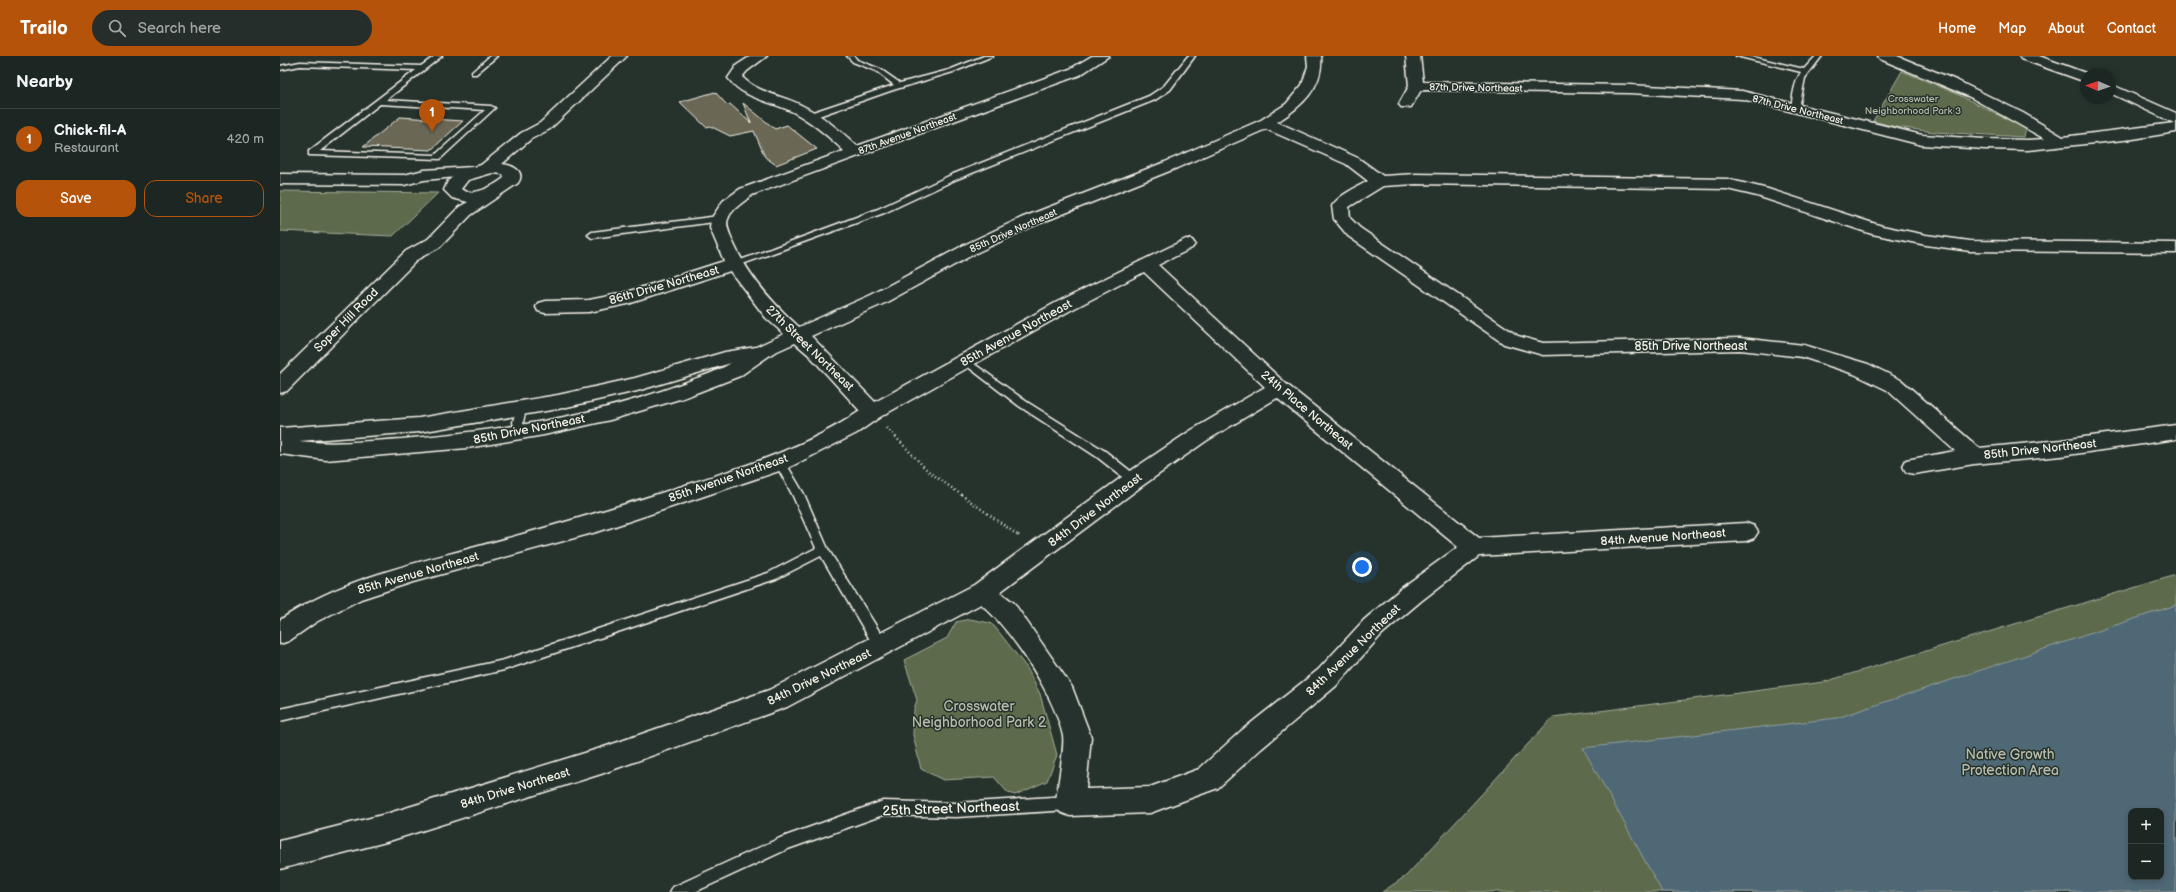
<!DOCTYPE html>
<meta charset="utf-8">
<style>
:root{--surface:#1c2622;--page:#252e2a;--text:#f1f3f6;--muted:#a0a5a5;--line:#3a4340;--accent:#b45309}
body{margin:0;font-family:"Balsamiq Sans",sans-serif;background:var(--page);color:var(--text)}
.controls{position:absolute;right:12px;bottom:12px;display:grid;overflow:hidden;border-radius:8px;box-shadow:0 2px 6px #0003}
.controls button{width:36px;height:36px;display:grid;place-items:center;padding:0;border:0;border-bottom:1px solid var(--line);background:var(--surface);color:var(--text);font:20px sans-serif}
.compass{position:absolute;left:1800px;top:12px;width:36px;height:36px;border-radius:50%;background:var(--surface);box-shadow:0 2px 6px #0003;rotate:272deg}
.you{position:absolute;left:1082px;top:511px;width:14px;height:14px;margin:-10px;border:3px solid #fff;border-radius:50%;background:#1a73e8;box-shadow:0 0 0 6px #1a73e833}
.badge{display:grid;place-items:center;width:26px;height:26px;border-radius:50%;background:var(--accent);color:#fff;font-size:13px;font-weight:700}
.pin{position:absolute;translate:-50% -33px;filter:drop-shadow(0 1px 2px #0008)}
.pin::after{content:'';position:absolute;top:21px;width:14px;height:12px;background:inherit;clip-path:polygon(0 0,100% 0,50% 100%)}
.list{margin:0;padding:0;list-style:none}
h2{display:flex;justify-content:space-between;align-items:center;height:52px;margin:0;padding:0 16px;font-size:17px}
h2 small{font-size:13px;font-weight:400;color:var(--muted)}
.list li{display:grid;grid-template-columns:26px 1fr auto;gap:12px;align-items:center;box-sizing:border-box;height:60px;padding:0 16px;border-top:1px solid var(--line)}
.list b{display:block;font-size:15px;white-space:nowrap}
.list p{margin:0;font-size:13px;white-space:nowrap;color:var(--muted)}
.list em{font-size:13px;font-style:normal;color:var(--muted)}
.actions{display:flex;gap:8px;padding:12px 16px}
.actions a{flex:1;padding:9px 0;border:1px solid var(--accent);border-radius:12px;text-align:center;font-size:14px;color:var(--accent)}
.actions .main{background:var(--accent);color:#fff}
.icon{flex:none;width:22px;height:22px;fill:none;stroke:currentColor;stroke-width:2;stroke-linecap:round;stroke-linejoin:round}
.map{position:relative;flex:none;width:1896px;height:836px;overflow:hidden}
header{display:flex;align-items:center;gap:24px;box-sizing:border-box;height:56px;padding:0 20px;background:var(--accent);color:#fff}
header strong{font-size:19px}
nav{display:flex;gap:22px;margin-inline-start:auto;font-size:14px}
.search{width:280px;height:36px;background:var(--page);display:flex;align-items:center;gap:10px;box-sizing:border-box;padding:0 14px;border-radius:22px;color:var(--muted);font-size:15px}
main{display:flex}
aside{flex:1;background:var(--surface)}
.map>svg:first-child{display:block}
.green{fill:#5d6a4b;stroke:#a8ae9a;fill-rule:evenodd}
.water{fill:#4f6874;stroke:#919fa2;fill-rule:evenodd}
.building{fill:#6a6854;stroke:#f4f1e8}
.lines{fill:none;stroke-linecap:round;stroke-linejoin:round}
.service-casing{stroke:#f4f1e8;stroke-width:3}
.minor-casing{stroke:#f4f1e8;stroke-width:3}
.tertiary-casing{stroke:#f4f1e8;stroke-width:3}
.path-far1{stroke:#f4f1e8;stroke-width:2.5;stroke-dasharray:1 3;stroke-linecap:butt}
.path{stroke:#f4f1e8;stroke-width:3;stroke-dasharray:1 3.5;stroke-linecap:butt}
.service{fill:#26332d;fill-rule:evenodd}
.minor{fill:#26332d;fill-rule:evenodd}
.tertiary{fill:#26332d;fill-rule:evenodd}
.labels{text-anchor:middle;stroke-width:3;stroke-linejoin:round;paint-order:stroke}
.far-street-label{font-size:10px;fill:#f4f1e8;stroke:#26332d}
.far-park-label{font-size:10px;fill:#b8bba9;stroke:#26332d}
.street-label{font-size:12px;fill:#f4f1e8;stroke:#26332d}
.near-park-label{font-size:14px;fill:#b8bba9;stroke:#26332d}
.near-street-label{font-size:14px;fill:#f4f1e8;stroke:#26332d}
</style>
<header>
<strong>Trailo</strong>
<div class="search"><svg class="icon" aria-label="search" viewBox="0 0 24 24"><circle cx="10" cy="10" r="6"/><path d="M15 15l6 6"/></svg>Search here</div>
<nav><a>Home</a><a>Map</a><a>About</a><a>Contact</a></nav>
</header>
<main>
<aside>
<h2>Nearby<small></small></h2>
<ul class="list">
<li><span class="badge">1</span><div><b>Chick-fil-A</b><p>Restaurant</p></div><em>420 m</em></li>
</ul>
<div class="actions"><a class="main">Save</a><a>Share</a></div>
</aside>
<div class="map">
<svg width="1896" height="836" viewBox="0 0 1896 836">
<rect width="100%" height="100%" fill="#26332d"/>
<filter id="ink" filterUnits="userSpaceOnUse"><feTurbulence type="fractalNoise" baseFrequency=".025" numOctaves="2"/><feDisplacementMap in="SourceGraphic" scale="8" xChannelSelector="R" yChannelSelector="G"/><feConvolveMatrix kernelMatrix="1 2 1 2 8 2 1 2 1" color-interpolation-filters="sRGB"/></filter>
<g filter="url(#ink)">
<path class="green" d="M 1622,15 L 1673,36 L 1722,61 L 1728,61 L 1746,71 L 1744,81 L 1654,76 L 1616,71 L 1593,65 Z
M 0,135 L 158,137 L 113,180 L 0,175 Z
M 1896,519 L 1896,836 L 1102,836 L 1126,820 L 1273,661 L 1544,626 ZM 1851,755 L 1881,755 L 1881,821 L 1851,821 Z
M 690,563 L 710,567 L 715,571 L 747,612 L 760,638 L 777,699 L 767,725 L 735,739 L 728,737 L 714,721 L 663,724 L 641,713 L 633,679 L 634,653 L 637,644 L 624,604 L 667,582 L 676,566 Z"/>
<path class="water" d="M 1896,549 L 1896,836 L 1382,836 L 1303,692 L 1557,662 ZM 1851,755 L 1881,755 L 1881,821 L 1851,821 Z"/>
<path class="building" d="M 435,36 L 447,49 L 450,48 L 471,67 L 463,47 L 495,73 L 507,69 L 537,93 L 496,109 L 485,101 L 474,75 L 450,80 L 430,70 L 426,71 L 400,46 Z
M 120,61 L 183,65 L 151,94 L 83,91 Z"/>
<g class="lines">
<defs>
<path id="service" d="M 155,0 L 162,0 L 106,44 L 211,50 L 215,52 L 160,103 L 29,99 L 29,95 L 136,14 L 20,10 L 0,14 L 0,10 L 20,6 L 141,10 ZM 100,48 L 205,54 L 155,99 L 40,95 Z
M 210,0 L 217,0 L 196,18 L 192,18 L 192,16 Z
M 567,0 L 574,0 L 577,4 L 600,13 L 620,27 L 669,14 L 704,0 L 713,0 L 673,16 L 613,34 L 533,62 L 527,62 L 527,58 L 614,29 L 596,15 L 573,6 Z
M 908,0 L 915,0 L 890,34 L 875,44 L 677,123 L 604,157 L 457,210 L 454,211 L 450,208 L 598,153 L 671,119 L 869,40 L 884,30 Z
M 1456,0 L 1468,0 L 1524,13 L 1536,0 L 1542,0 L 1525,22 L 1519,52 L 1515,54 L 1511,52 C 1513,40 1514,27 1521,16 Z
M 439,160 L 442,161 L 442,165 L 312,182 L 308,179 L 312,176 Z
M 686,302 L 747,346 L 825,395 L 858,421 L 860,424 L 858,427 L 850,427 L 817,401 L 739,350 L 683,307 L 681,305 Z
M 241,350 L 246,353 L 243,366 L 245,376 L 240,380 L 235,376 L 233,366 L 236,353 Z
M 500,403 L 504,404 L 524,438 L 548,493 L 606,586 L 607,590 L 606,594 L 601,595 L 596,594 L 541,500 L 496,523 L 224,614 L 0,665 L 0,653 L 224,604 L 488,517 L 536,492 L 512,438 L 495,407 Z
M 790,740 L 795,742 L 797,747 L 795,752 L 790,754 L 676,761 L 603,759 L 508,793 L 415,836 L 390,836 L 393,831 L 500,782 L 603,745 L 676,747 Z"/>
<path id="minor" d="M 471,0 L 487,0 L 467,15 L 462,21 C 479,38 503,39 523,50 C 543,60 561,75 577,90 L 790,13 L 812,0 L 829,0 L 800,19 L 472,139 C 464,146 451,153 448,163 C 445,170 450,177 452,184 C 467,218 491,246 519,271 L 591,239 L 684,189 L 741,162 L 885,106 L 981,64 L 1006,48 L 1022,29 L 1028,10 L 1027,0 L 1041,0 C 1044,31 1021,51 997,66 L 1078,102 L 1103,120 L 1136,118 L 1447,123 L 1488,133 L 1602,170 L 1646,179 L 1690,185 L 1896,187 L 1896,197 L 1690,195 L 1646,189 L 1592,178 L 1477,140 L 1447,133 L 1136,128 L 1103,130 L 1069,151 L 1070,162 L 1080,172 L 1238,280 L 1263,287 L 1460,282 L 1524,289 L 1588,308 L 1621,324 L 1699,392 L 1781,384 L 1896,369 L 1896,383 L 1781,400 L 1694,408 L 1634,418 L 1626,416 L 1623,410 L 1626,404 L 1675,395 L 1607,334 L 1574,318 L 1522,301 L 1460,294 L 1263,299 L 1224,288 L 1068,180 L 1054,163 L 1052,150 C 1060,138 1076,132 1088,125 L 1066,108 L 986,73 L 897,112 L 753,170 L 696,197 L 605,247 L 531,280 L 595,346 L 777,246 L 906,183 L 912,184 L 915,188 L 912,192 L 878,209 L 1005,327 L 1199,482 L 1466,467 L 1474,470 L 1478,476 L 1474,482 L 1466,485 L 1199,500 L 1141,545 L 1102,578 L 1056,630 L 981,693 L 938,732 L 870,757 L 790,760 L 780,756 L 776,747 C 777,733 785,691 783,680 C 775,641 732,574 701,548 L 507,651 L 321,718 L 106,786 L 0,813 L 0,785 L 106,758 L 321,692 L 489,634 L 694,529 L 846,418 L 910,375 L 985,331 L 864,216 L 791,254 L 600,361 L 577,377 L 508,412 L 320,475 L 133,526 L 81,543 L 36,566 L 9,585 L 0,588 L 0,564 C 56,526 123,510 188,493 C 262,473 336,452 409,428 C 469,409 527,391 580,355 L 530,300 L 515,287 L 493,297 L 460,320 L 403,342 L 330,364 L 264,379 L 187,392 L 46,404 L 0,398 L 0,372 L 139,362 L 278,339 L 355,322 L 445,296 L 476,291 L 504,278 L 486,262 L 450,215 L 348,248 L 309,256 L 265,257 L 258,255 L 256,251 L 258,247 L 265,245 L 309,244 L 344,237 L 444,205 L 430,172 L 431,163 L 443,145 L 460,133 L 564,95 C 548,80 532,66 513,56 C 491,45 463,43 448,22 L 457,9 ZM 451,307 C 437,316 419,321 404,327 C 314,361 217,375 122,383 C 87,385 54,389 19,385 L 139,376 L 278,353 L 357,335 ZM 997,342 L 1178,491 L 1123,531 L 1084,564 L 1038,614 L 961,675 L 919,713 L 870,731 L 806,733 L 811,681 L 792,631 L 734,547 L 720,536 L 862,430 L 926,385 Z
M 1126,0 L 1140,0 L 1143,26 L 1349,29 L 1462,35 L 1642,79 L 1705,83 L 1748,84 L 1765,83 L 1690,41 L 1600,3 L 1598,0 L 1617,0 L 1678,25 L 1743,57 L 1783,81 L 1894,67 L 1830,37 L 1830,28 L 1896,57 L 1896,76 L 1853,83 L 1748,94 L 1705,93 L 1642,89 L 1462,43 L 1349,37 L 1141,34 L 1131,51 L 1121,51 L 1119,48 L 1129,30 Z
M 1739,0 L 1759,0 L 1808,18 L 1806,18 L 1806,26 L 1741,3 Z
M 193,111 L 199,113 L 201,116 L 199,119 L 144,124 L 124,129 L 0,128 L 0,118 L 124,119 L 144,114 Z"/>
<path id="tertiary" d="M 332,0 L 347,0 L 270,73 L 251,83 L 222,108 C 232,109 246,115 238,127 L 191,159 L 160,191 L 138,203 L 7,335 L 0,337 L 0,318 L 126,195 L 148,183 L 179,151 L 188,146 L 172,142 L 164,134 L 168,125 L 177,117 L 201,109 L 241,77 L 260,67 ZM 212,117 L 223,118 L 224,122 C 214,130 192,142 181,133 L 188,124 Z"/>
</defs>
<use href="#service" class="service-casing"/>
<use href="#minor" class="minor-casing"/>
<use href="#tertiary" class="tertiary-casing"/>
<path class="path-far1" d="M 607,372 L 648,415 L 739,480"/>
<path class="path" d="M 738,479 L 740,481"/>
<use href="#service" class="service"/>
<use href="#minor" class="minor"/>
<use href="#tertiary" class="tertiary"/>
</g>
</g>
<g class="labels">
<g class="far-street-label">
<text transform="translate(1196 31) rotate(1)" y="4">87th Drive Northeast</text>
<text transform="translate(1518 53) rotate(14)" y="4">87th Drive Northeast</text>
<text transform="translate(627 77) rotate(-20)" y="4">87th Avenue Northeast</text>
<text transform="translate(733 174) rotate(-24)" y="4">85th Drive Northeast</text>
</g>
<g class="far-park-label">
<text x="1633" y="46">Crosswater<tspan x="1633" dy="12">Neighborhood Park 3</tspan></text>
</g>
<g class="street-label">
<text transform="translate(384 229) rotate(-16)" y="4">86th Drive Northeast</text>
<text transform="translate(66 264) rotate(-45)" y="4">Soper Hill Road</text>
<text transform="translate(736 277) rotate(-29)" y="4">85th Avenue Northeast</text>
<text x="1411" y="294">85th Drive Northeast</text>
<text transform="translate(530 292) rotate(44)" y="4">27th Street Northeast</text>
<text transform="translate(1027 354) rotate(40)" y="4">24th Place Northeast</text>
<text transform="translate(249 373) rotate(-11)" y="4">85th Drive Northeast</text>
<text transform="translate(1760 393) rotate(-6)" y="4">85th Drive Northeast</text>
<text transform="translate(448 422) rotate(-19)" y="4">85th Avenue Northeast</text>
<text transform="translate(815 454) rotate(-37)" y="4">84th Drive Northeast</text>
<text transform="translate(1383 481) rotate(-4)" y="4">84th Avenue Northeast</text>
<text transform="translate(138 517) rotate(-16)" y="4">85th Avenue Northeast</text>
<text transform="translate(1073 594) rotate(-44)" y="4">84th Avenue Northeast</text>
<text transform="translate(539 621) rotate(-26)" y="4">84th Drive Northeast</text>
<text transform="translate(235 732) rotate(-17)" y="4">84th Drive Northeast</text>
</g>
<g class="near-park-label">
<text x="699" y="655">Crosswater<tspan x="699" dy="16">Neighborhood Park 2</tspan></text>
<text x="1730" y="703">Native Growth<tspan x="1730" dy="16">Protection Area</tspan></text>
</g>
<g class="near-street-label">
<text transform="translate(671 752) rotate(-2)" y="5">25th Street Northeast</text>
</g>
</g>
</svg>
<div class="controls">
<button>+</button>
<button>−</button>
</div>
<svg class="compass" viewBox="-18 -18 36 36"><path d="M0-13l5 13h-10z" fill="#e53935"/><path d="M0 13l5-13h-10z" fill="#a0a5a5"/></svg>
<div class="you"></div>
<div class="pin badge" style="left:152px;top:76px">1</div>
</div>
</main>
